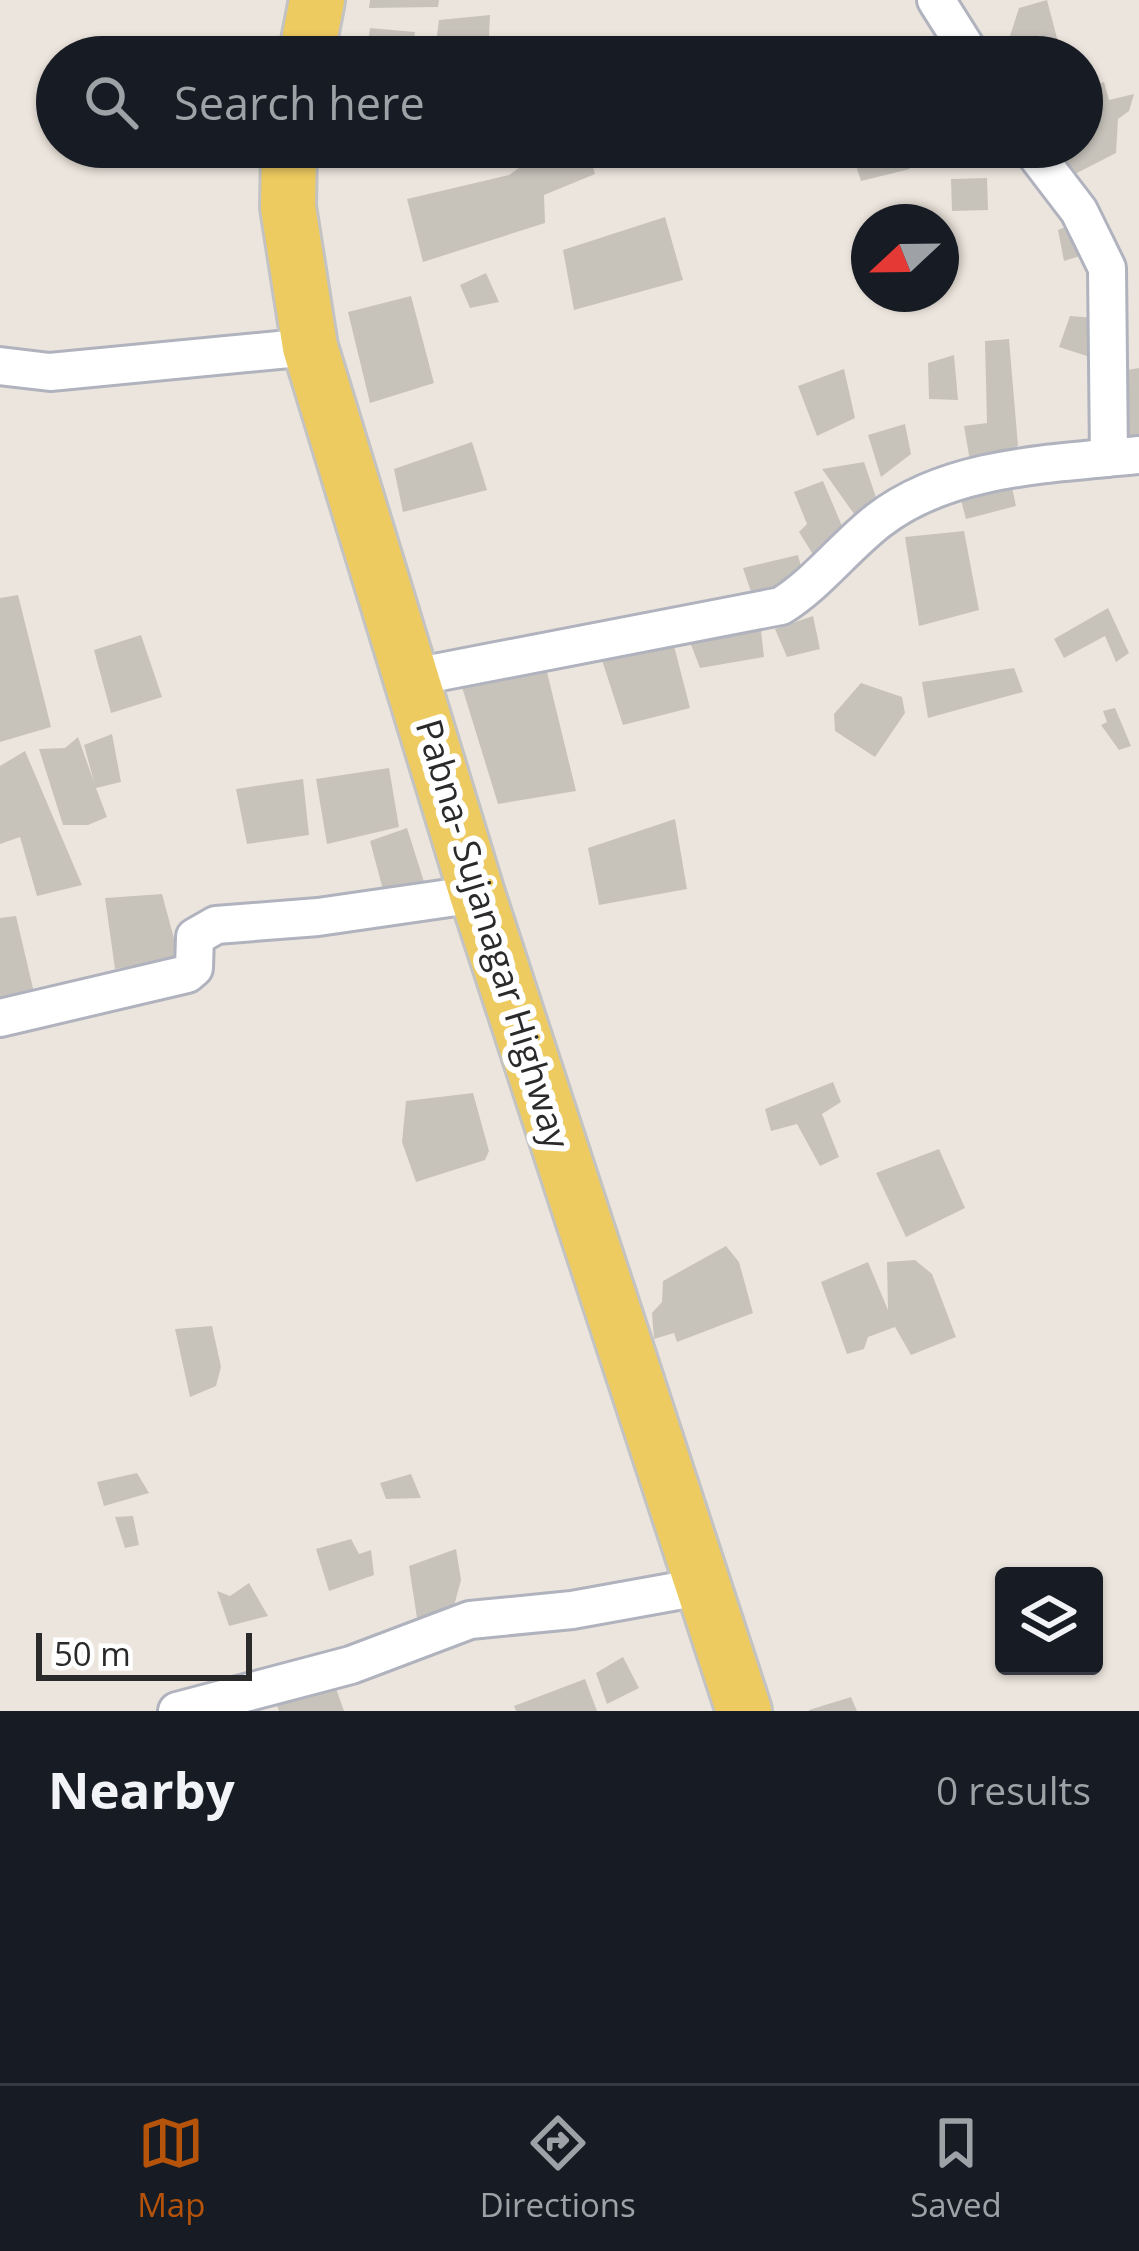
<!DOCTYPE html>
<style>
:root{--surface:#171b24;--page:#242831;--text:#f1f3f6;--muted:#9ea1a6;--line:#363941;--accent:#b45309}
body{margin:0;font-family:"Open Sans",sans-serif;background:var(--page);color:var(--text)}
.controls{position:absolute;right:36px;bottom:36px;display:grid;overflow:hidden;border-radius:12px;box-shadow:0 3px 9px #0004}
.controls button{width:108px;height:108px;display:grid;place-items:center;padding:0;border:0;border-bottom:3px solid var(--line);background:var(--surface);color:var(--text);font:60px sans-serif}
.compass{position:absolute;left:851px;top:204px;width:108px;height:108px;border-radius:50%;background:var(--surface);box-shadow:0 3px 9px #0004;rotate:248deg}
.scale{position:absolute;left:36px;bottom:30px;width:216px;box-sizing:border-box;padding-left:12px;border:6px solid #2a2a2a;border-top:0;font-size:33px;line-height:42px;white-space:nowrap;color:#2a2a2a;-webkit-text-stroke:9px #fff;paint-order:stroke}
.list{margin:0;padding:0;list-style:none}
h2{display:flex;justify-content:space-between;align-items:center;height:156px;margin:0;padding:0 48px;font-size:51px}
h2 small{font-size:39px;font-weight:400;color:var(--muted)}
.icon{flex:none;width:66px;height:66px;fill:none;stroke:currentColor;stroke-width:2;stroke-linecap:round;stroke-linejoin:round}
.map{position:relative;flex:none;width:1139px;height:1711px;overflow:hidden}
.search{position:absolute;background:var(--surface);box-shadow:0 3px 9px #0004;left:36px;right:36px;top:36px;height:132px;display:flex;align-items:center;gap:30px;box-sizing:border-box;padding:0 42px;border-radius:66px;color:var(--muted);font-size:45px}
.sheet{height:372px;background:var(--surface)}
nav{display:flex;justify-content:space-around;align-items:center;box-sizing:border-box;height:168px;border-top:3px solid var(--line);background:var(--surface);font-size:33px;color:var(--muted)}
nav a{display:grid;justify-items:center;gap:6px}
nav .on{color:var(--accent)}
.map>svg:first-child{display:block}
.building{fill:#c7c3bb}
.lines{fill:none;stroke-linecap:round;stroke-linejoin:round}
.minor-casing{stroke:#b0b3be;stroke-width:42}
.primary-casing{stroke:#c3c3c3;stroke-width:60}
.minor{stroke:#fff;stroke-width:36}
.primary{stroke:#eecb60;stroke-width:54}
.labels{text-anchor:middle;stroke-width:12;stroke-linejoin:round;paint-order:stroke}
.street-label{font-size:36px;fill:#2a2a2a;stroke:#fff}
</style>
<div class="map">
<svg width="1139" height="1711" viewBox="0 0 1139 1711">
<rect width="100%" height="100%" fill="#ece5dd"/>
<path class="building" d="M 370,0 L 439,0 L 438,7 L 369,8 Z
M 1047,0 L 1062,57 L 1025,57 L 1010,36 L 1019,8 Z
M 490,15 L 488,57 L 434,57 L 439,20 Z
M 370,28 L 415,32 L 411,57 L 366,57 Z
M 1104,82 L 1109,100 L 1134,94 L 1129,111 L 1118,119 L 1116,153 L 1069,177 L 1061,147 L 1082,147 L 1082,90 Z
M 548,147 L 587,147 L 595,174 L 544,195 L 545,223 L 423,262 L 407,199 L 509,175 Z
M 850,147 L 904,147 L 910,169 L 861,181 Z
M 987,178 L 988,210 L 952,211 L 951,179 Z
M 665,217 L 683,280 L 574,310 L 563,250 Z
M 1076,223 L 1090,253 L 1064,261 L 1058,230 Z
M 486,273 L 499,302 L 470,308 L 460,285 Z
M 411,296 L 434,383 L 370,403 L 348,312 Z
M 1070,316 L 1095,318 L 1090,357 L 1059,347 Z
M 1009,339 L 1018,446 L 970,461 L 964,426 L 987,423 L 985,341 Z
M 954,355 L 958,400 L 929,399 L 928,363 Z
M 1139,368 L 1139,435 L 1123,437 L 1115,372 Z
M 844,369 L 855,418 L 817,436 L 798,386 Z
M 905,424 L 911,454 L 881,477 L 868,435 Z
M 472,442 L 487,490 L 403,512 L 394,469 Z
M 864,462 L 878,503 L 857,518 L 822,469 Z
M 823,481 L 845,533 L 817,561 L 799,532 L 807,524 L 794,492 Z
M 1011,483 L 1016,506 L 966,519 L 960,496 Z
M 964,531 L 979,610 L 919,626 L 905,537 Z
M 798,555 L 803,574 L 752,595 L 743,568 Z
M 18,595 L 51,727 L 0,742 L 0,598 Z
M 1108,608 L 1129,653 L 1116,662 L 1105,636 L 1064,658 L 1054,639 Z
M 813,616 L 820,649 L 787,657 L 775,629 Z
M 760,622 L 764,657 L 700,668 L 688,637 Z
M 141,635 L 162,697 L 111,713 L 94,650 Z
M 672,638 L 690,708 L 623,725 L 600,654 Z
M 546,668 L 576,791 L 498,804 L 462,687 Z
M 1014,668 L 1023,692 L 928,718 L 922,682 Z
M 861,683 L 902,697 L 905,713 L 875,757 L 835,731 L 834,714 Z
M 1115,708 L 1131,746 L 1119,750 L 1101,725 L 1107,722 L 1103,711 Z
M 112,734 L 121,782 L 96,788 L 107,817 L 88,825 L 63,825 L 39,749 L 65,748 L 78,737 L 94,782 L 84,745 Z
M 25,751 L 82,885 L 37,896 L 20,837 L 0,844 L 0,766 Z
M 389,768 L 399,827 L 327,844 L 316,779 Z
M 303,779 L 309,835 L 247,844 L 236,789 Z
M 675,819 L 687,889 L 599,905 L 588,848 Z
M 407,828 L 426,888 L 386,901 L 370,841 Z
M 162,894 L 179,957 L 115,969 L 105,898 Z
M 16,916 L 36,1001 L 0,1003 L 0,918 Z
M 833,1082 L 841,1102 L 822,1114 L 839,1157 L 820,1166 L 797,1124 L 771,1131 L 765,1109 Z
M 473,1093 L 489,1151 L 485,1160 L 416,1182 L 402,1142 L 406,1101 Z
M 939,1149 L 965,1208 L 906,1237 L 876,1173 Z
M 726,1246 L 739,1262 L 753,1313 L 677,1342 L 674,1333 L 654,1339 L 652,1313 L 662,1302 L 663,1281 Z
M 915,1260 L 932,1274 L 956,1337 L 911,1355 L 895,1327 L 868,1337 L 864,1349 L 847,1354 L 821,1282 L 868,1262 L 888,1310 L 887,1262 Z
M 212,1326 L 221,1367 L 216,1386 L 190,1397 L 175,1329 Z
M 137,1473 L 149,1493 L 104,1506 L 97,1482 Z
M 411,1474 L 421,1498 L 386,1499 L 380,1483 Z
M 133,1516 L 139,1545 L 125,1548 L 115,1517 Z
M 351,1539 L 359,1554 L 371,1550 L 374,1575 L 329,1591 L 316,1549 Z
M 456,1549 L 461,1580 L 454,1606 L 417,1618 L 409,1566 Z
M 249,1583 L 268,1616 L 229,1626 L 217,1591 L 230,1596 Z
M 623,1657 L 639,1688 L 607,1704 L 596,1673 Z
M 585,1679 L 597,1711 L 516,1711 L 514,1706 Z
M 333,1680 L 344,1711 L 279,1711 L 273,1695 Z
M 851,1697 L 857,1711 L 809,1711 L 809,1710 Z"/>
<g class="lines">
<defs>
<path id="minor" d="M 936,0 L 972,57
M 1030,147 L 1079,211 L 1107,268 L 1109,458
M 0,366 L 50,372 L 310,347
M 414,677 L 781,606 C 819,582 844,547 879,520 C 951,465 1053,464 1139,455
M 0,1018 L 187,974 L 194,968 L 195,937 L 216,925 L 318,917 L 477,894
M 177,1711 L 351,1665 L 470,1620 L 572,1610 L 705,1586"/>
<path id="primary" d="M 306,57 L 317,0
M 289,147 L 288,207 L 310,347 L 477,894 L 744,1711"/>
</defs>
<use href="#minor" class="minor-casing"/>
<use href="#primary" class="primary-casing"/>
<use href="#minor" class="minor"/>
<use href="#primary" class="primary"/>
</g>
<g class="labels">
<g class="street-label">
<text transform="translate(493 934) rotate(73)" y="13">Pabna- Sujanagar Highway</text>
</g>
</g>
</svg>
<div class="controls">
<button><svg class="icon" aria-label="layers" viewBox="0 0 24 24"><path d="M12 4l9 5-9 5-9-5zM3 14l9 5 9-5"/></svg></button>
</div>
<svg class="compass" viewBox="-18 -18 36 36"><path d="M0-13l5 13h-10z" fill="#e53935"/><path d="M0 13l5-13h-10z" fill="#9ea1a6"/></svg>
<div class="scale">50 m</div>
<div class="search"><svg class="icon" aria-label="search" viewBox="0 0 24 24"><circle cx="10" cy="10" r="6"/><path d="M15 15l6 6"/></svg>Search here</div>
</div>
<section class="sheet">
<h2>Nearby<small>0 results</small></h2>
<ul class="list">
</ul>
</section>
<nav>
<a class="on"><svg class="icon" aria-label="map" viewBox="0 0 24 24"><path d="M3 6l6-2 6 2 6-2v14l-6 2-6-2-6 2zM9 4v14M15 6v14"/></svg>Map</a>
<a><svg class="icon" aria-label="directions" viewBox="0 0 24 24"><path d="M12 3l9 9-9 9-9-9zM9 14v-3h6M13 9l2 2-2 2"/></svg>Directions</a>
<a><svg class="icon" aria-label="saved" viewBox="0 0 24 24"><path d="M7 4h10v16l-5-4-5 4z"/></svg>Saved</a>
</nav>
